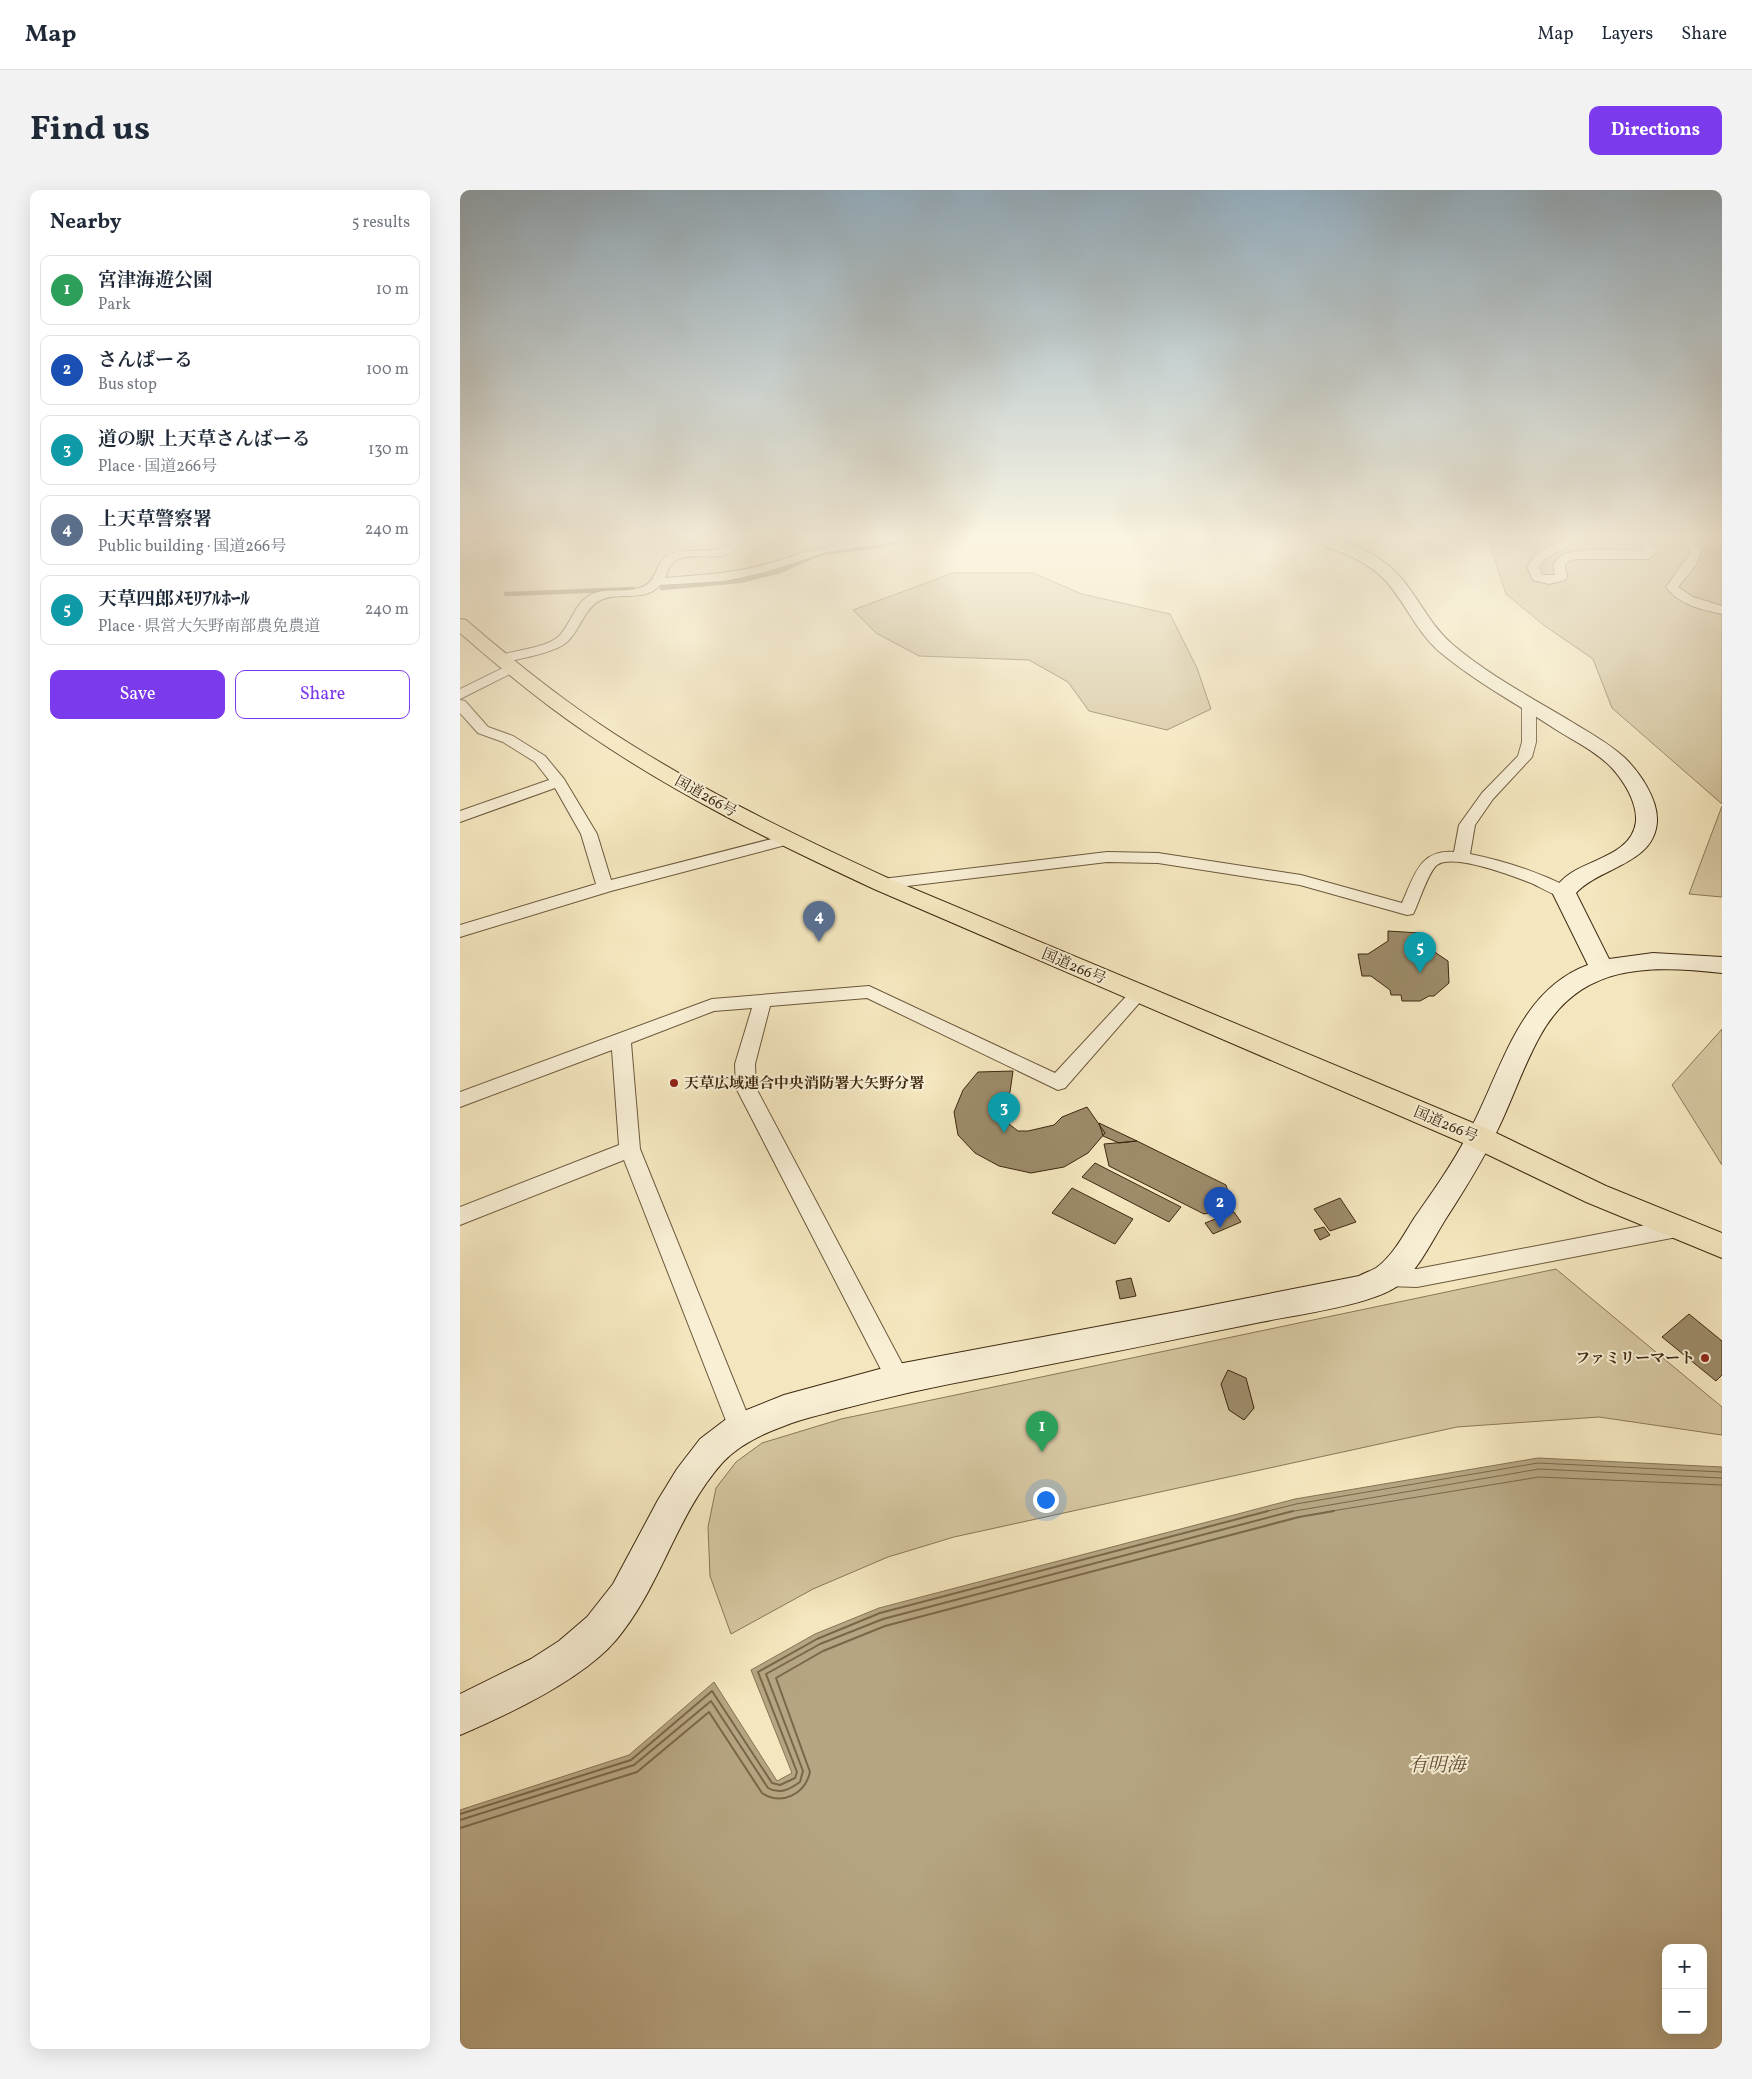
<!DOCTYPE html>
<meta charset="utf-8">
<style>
:root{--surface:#fff;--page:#f2f2f3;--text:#1f2937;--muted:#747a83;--line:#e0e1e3;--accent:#7c3aed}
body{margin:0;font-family:Vollkorn,"Noto Serif JP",serif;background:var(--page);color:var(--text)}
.controls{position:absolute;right:15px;bottom:15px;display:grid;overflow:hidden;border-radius:10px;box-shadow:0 5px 20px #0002}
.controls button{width:45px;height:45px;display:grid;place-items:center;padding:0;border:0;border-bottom:1px solid var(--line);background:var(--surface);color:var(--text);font:25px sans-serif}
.you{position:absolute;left:585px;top:1309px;width:18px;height:18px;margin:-12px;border:4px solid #fff;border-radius:50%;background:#1a73e8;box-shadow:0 0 0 8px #1a73e833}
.badge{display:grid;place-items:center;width:32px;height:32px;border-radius:50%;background:var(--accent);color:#fff;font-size:16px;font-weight:700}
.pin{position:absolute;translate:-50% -41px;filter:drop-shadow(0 1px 2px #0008)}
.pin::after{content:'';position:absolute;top:26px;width:18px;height:15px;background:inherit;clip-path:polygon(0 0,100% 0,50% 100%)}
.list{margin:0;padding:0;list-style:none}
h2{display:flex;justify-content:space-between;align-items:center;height:65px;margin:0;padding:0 20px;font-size:21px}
h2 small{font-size:16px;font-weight:400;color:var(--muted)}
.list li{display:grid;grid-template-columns:32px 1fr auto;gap:15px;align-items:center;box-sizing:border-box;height:70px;margin:0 10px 10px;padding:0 10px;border:1px solid var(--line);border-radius:10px}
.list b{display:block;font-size:19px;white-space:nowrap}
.list p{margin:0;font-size:16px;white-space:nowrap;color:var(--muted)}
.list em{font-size:16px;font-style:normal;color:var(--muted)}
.actions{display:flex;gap:10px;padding:15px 20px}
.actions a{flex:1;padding:11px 0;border:1px solid var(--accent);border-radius:10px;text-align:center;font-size:18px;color:var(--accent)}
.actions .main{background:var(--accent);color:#fff}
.map{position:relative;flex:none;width:1262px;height:1859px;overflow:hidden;border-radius:10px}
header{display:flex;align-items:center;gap:30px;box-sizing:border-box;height:70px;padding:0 25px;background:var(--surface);border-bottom:1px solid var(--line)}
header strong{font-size:24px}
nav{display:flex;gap:28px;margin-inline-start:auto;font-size:18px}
.intro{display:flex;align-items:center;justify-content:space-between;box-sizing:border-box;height:120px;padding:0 30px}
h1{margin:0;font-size:35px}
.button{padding:12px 22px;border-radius:10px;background:var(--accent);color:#fff;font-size:18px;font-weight:700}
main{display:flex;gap:30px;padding:0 30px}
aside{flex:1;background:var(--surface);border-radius:10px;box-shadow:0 5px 20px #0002}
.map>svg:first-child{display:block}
.green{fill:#d5c6a0;stroke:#8a7758}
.water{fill:#b6a582;stroke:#867354;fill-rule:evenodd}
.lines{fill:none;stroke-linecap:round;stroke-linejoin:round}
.shore-far1{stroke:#7a6648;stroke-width:1}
.shore{stroke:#7a6648;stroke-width:2}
.stream{stroke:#867354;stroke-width:4.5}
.building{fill:#9d8b6a;stroke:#3e280f}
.street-casing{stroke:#6c583b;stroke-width:2}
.secondary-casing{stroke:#3e280f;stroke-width:2}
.highway-casing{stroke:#3e280f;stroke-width:2}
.street{fill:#f8efd5;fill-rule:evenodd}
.secondary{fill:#f8efd5;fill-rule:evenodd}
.highway{fill:#f4e6be;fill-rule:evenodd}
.poi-dot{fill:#8f2418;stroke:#f8efd5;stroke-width:2}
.labels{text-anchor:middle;stroke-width:4;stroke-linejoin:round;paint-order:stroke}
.street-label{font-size:15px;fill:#3e280f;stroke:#f8efd5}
.poi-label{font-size:15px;font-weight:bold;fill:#3e280f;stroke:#f8efd5;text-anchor:start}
.near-water-label{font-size:19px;font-style:italic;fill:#624e32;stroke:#f8efd5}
</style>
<header>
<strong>Map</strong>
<nav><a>Map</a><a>Layers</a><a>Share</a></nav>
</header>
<div class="intro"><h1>Find us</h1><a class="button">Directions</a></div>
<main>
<aside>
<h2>Nearby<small>5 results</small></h2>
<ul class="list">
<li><span class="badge" style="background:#2e9e5b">1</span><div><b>宮津海遊公園</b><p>Park</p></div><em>10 m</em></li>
<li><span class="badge" style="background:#1a4fb4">2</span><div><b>さんぱーる</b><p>Bus stop</p></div><em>100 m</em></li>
<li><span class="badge" style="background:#0f9aa8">3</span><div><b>道の駅 上天草さんばーる</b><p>Place · 国道266号</p></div><em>130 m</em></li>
<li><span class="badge" style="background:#5c6f8a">4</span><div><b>上天草警察署</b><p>Public building · 国道266号</p></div><em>240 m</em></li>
<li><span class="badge" style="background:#0f9aa8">5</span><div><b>天草四郎ﾒﾓﾘｱﾙﾎｰﾙ</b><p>Place · 県営大矢野南部農免農道</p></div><em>240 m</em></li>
</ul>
<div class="actions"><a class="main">Save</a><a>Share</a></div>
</aside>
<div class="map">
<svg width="1262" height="1859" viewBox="0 0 1262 1859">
<rect width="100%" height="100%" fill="#f4e6be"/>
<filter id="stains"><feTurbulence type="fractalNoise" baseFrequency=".004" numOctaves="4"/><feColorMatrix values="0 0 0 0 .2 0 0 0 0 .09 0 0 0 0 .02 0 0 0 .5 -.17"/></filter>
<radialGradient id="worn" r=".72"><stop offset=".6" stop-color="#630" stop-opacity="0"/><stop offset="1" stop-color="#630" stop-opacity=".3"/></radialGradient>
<path class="green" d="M 1028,348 L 1262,348 L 1262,614 L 1152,518 L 1133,469 L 1085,436 L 1046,404 Z
M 493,383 L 573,383 L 622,404 L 710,424 L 737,478 L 751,519 L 707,540 L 629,521 L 608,492 L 569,470 L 459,466 L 416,443 L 393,420 Z
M 1262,616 L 1262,707 L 1229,704 Z
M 1262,839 L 1262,975 L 1212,895 Z
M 1096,1079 L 1262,1217 L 1262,1245 L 1139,1227 L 997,1237 L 494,1347 L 428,1367 L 353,1399 L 271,1444 L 250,1386 L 248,1337 L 256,1298 L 276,1272 L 302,1253 L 381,1229 Z"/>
<path class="water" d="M 1078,1268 L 1262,1277 L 1262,1859 L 0,1859 L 0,1620 L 169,1565 L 254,1492 L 317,1591 L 332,1583 L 291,1480 L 355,1444 L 419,1418 L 835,1309 ZM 1206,1758 L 1243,1758 L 1243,1840 L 1206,1840 Z"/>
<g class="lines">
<path class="shore-far1" d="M 804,1322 L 836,1314 L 1078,1273 L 1262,1282
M 829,1322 L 1079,1279 L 1262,1288
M 866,1322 L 1079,1287 L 1262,1295"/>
<path class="shore" d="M 0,1624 L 171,1570 L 252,1501 L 312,1593 L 320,1595 L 335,1588 L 337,1582 L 298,1482 L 357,1449 L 420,1423 L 808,1321
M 0,1630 L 174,1575 L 251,1511 L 308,1598 C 320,1605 330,1599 340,1592 L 343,1581 L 306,1484 L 360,1454 L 423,1429 L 833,1321
M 0,1638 L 177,1582 L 249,1522 L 302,1603 C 322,1616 345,1604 350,1582 L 316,1488 L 363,1461 L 425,1436 L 839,1327 L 874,1321"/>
<path class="stream" d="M 202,398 L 279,391 L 320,381 L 362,363 L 417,356 L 453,348
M 46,404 L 173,399"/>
</g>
<path class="building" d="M 928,741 L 960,743 L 961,753 L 988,771 L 989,793 L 974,806 L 969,806 L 960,811 L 942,811 L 941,805 L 931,805 L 930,800 L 911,786 L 902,786 L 898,764 L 908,764 L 928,751 Z
M 553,881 L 550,902 L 544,909 L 551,914 L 545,924 L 549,934 L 558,941 L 568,941 L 594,935 L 602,927 L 627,917 L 645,943 L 628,963 L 604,977 L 571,983 L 539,976 L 515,963 L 498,945 L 494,922 L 503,900 L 518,882 Z
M 639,933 L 677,951 L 659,953 L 643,946 Z
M 677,951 L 766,995 L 773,1018 L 744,1024 L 649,976 L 644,954 Z
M 635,973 L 721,1017 L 709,1032 L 622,987 Z
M 612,998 L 673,1029 L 655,1054 L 592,1023 Z
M 880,1008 L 896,1032 L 870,1041 L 854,1019 Z
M 774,1022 L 781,1032 L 753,1044 L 745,1033 Z
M 864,1037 L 870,1045 L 860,1050 L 854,1040 Z
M 671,1088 L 676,1106 L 660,1109 L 656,1091 Z
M 1229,1124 L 1262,1151 L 1262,1185 L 1256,1191 L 1202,1147 Z
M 768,1180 L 786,1188 L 794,1218 L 784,1230 L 769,1220 L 761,1194 Z"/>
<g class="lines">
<defs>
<path id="street" d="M 275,348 L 287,348 C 265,382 230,355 212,374 C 208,377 207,383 205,388 C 237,385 268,384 299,376 C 347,363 394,343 444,348 L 438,351 L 367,362 L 306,382 L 265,391 L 200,395 C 184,413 160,401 141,410 C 124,418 121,439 107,452 C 95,463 58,469 41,473 L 34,469 L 36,466 C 53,461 85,458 98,447 C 111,435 114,414 130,405 C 147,396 169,405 186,395 C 197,389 196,371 208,365 C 229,355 261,369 275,348 Z
M 1107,348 L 1121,348 L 1084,370 L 1079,377 L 1082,385 L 1095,385 L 1093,375 C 1095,372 1098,368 1101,366 C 1113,357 1168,361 1185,361 L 1175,348 L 1187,348 L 1198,362 L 1188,369 L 1116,369 L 1109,371 L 1105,375 L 1107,387 L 1105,390 L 1089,394 L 1073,390 L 1067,377 L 1076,364 Z
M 1219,348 L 1231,348 L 1242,359 L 1236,375 L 1218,397 L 1233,407 L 1262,416 L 1262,424 C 1241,419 1219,415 1206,397 L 1229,365 L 1230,360 Z
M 51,474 L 56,475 L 58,478 L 56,481 L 0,509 L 0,499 Z
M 0,510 L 5,511 L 28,537 L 53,546 L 85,566 L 104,589 L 137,644 L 151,690 L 327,645 L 333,647 L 335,650 L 333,653 L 151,701 L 0,747 L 0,735 L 136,694 L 121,644 L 95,598 L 0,632 L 0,621 L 89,590 L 75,572 L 43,552 L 18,543 L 0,523 Z
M 1069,510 L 1076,514 L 1076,552 L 1072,567 L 1033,609 L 1015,635 L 1010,664 C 1045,671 1078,682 1110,698 L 1112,702 L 1110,706 C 1097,709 1083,698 1071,693 C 1053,686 993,663 977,675 C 969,681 960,709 955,720 L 953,724 L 947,725 L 840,695 L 698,673 L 647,672 L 422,699 L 416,698 L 414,694 L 416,690 L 422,689 L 647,662 L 698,663 L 841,685 L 942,713 C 954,687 959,659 994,662 L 999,635 L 1022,603 L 1058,566 L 1062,552 L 1062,514 Z
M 409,796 L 595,883 L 673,799 L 679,797 L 685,799 L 688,803 L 605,898 L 598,900 L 407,808 L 310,816 L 295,874 L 296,898 L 446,1181 L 450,1189 L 446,1197 L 438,1200 L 430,1197 L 276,898 L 275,874 L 292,818 L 254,821 L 171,853 L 180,959 L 293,1238 L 290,1246 L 281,1249 L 272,1246 L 164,970 L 0,1035 L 0,1017 L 159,955 L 152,860 L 0,917 L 0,902 L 252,809 Z
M 1217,1029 L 1225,1032 L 1228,1038 L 1225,1044 L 1217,1047 L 957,1097 L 927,1096 L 919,1094 L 916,1087 L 919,1080 L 927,1078 L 957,1079 Z"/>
<path id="secondary" d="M 0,348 L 21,348 L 19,351 L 0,357 Z
M 851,348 C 876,345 901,357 921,370 C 953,391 964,430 992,454 C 1027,484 1072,508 1112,532 C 1130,543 1150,554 1165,568 C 1180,583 1198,609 1197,631 C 1195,674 1140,677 1116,703 L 1149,769 L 1193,763 L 1262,767 L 1262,783 C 1189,775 1120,773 1080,846 C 1066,871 1056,899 1044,926 C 1028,962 1007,996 985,1030 C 972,1051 959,1079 939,1095 C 913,1115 835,1125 801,1132 C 709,1151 618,1169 526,1187 C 476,1196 427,1207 378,1220 C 360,1225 341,1229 324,1236 C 302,1244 279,1255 263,1272 C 216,1324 201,1397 156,1450 C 122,1490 49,1524 0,1545 L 0,1504 L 71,1469 L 99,1451 L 127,1427 L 153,1394 L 198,1310 L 217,1279 L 240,1249 L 269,1227 L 324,1205 L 438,1174 L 722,1121 L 899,1086 C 904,1083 911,1081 916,1078 C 933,1066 944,1044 955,1027 C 974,1000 993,973 1008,944 C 1041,884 1057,801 1128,775 L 1092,702 C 1097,695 1103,688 1111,683 C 1132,669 1173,663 1176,631 C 1177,612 1164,591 1151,577 C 1135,561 1114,551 1095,539 C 1057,514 1016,492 981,463 C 957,443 946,414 926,391 C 907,370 879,362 853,351 Z"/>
<path id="highway" d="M 0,429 L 6,430 C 49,467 92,502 138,533 C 230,595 330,643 430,689 L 1030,940 L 1146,996 L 1262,1043 L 1262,1068 L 1126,1012 L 1010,956 L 414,699 C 315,653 215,604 125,542 C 81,512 40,478 0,443 Z"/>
</defs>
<use href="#street" class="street-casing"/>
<use href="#secondary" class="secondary-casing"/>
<use href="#highway" class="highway-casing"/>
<use href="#street" class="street"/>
<use href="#secondary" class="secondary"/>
<use href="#highway" class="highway"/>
</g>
<linearGradient id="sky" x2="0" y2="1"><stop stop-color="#94aebf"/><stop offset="0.57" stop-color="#faf4e2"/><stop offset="1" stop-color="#faf4e2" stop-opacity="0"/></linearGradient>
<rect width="1262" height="608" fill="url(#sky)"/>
<g class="poi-dot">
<circle cx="214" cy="893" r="5"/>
<circle cx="1245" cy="1168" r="5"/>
</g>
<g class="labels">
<g class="street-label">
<text transform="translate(246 606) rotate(29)" y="5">国道266号</text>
<text transform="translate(614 776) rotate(23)" y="5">国道266号</text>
<text transform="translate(986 934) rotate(23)" y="5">国道266号</text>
</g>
<g class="poi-label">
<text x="224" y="898">天草広域連合中央消防署大矢野分署</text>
<text x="1235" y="1173" text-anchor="end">ファミリーマート</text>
</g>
<g class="near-water-label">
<text x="977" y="1581">有明海</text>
</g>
</g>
<rect width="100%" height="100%" filter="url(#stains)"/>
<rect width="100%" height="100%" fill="url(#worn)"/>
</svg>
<div class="controls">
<button>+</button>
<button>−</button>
</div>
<div class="you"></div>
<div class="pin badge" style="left:582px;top:1262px;background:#2e9e5b">1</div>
<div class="pin badge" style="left:760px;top:1038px;background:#1a4fb4">2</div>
<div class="pin badge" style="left:544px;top:943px;background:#0f9aa8">3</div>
<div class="pin badge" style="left:359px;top:752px;background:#5c6f8a">4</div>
<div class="pin badge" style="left:960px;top:783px;background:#0f9aa8">5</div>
</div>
</main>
